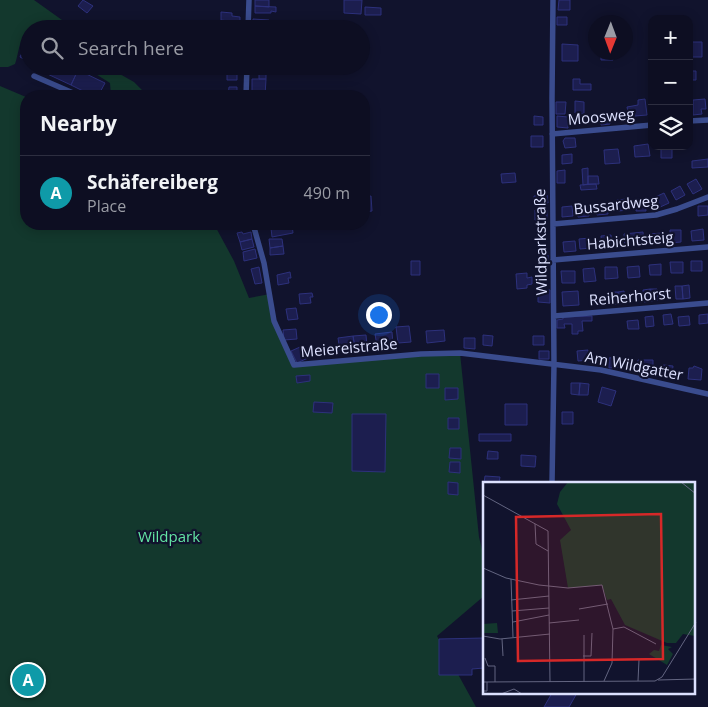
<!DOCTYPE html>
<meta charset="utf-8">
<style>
:root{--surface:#0d0e22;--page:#1b1c2f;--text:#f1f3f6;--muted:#9a9ca5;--line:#2d2e40;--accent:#0b8043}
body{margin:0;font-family:"Open Sans",sans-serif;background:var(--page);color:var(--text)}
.controls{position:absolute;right:15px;top:15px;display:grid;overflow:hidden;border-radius:10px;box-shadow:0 2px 12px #0003}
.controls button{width:45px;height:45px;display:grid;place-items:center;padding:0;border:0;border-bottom:1px solid var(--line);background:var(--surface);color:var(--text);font:25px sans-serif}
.compass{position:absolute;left:588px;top:15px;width:45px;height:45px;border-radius:50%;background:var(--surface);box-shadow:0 2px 12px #0003;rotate:181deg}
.you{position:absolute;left:378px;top:314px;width:18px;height:18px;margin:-12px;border:4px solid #fff;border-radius:50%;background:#1a73e8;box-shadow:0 0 0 8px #1a73e833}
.badge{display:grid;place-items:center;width:32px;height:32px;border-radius:50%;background:var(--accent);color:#fff;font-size:16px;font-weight:700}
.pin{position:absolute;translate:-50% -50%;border:2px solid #fff;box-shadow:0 1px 5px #0006}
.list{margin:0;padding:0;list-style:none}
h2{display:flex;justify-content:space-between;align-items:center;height:65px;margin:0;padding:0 20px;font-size:21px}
h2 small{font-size:16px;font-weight:400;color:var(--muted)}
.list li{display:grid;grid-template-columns:32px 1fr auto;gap:15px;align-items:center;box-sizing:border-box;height:75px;padding:0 20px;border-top:1px solid var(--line)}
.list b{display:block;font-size:19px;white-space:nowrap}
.list p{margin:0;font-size:16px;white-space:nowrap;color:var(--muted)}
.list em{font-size:16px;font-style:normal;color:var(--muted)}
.icon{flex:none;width:28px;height:28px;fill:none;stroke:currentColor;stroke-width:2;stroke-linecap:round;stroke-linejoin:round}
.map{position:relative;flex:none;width:708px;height:707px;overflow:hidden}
.search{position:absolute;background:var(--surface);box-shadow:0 2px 12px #0003;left:20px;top:20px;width:350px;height:55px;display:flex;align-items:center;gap:12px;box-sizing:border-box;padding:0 18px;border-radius:28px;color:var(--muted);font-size:19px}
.panel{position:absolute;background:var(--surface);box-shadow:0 2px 12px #0003;left:20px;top:90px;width:350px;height:140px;border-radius:20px}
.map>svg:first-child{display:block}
.green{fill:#13382d}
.building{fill:#1c1e4f;stroke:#2d317c}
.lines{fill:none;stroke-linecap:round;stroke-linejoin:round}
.street{stroke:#3a4c8e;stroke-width:5.5}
.labels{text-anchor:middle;stroke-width:4.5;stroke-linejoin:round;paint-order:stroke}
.street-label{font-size:15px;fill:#dde1ff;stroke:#11132d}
.park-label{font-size:15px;fill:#63e5a4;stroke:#11132d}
.inset-road{fill:none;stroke:#636581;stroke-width:1}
.view{fill:#d62828;fill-opacity:0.15;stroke:#d62828;stroke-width:2.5}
.inset-edge{fill:none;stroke:#dde1ff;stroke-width:2.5}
</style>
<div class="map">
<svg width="708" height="707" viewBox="0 0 708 707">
<rect width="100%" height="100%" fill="#11132d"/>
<path class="green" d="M 0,0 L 34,0 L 69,25 L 67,26 L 68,28 L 29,29 L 29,40 L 23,38 C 19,43 18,56 15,64 L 8,67 L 0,67 Z
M 94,66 L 98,66 L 106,71 L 118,73 L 134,82 L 146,94 L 152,95 L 156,93 L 158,96 L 129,96 L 126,94 L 119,93 L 116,96 L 111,96 L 110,83 L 91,71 L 94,69 Z
M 0,86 L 26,97 L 26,224 L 214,224 L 234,261 L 249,298 L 270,294 L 274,321 L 294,365 L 460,353 L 479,537 L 484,558 L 484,596 L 437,636 L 476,707 L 0,707 Z"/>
<path class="building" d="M 83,0 L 93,6 L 87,13 L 78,6 Z
M 255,0 L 269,0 L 269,7 L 255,6 Z
M 344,0 L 362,0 L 361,14 L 344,13 Z
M 559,0 L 570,0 L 570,10 L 558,10 Z
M 255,6 L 276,7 L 276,12 L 271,11 L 271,13 L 255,13 Z
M 365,7 L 381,8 L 381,15 L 365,15 Z
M 221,12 L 232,13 L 232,16 L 240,17 L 240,27 L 229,26 L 229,21 L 221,20 Z
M 557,17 L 567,17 L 567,25 L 557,25 Z
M 253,19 L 269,20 L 268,29 L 253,29 Z
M 28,41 L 29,42 L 29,62 L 20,57 Z
M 690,42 L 702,42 L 702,57 L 690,57 Z
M 562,44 L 578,45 L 578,61 L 562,61 Z
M 601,52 L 613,52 L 613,60 L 601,60 Z
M 43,66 L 70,66 L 78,70 L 71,85 L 41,71 Z
M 259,66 L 266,66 L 266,79 L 259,79 Z
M 78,70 L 105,83 L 98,96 L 93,96 L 71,85 Z
M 227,70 L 237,70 L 237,80 L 227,80 Z
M 689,71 L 696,71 L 696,80 L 689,80 Z
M 252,79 L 266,79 L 265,96 L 252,96 Z
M 573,79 L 580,79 L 580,84 L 591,84 L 591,90 L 573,90 Z
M 229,87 L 237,87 L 237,96 L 228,96 Z
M 645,99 L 647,115 L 635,116 L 634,111 L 628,112 L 627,107 L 638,105 L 638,100 Z
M 705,99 L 706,109 L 701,109 L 702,114 L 693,115 L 693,100 Z
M 575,101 L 584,102 L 584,114 L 575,113 Z
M 556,102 L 566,102 L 565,114 L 556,114 Z
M 634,111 L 635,120 L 626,121 L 625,112 Z
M 534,116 L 543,117 L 543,125 L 534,125 Z
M 557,116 L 568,117 L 568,128 L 557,127 Z
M 601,117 L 609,117 L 610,124 L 601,125 Z
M 531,136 L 543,136 L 543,147 L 531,147 Z
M 565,138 L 575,138 L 576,147 L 565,148 L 563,141 Z
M 648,144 L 650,156 L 635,157 L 634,146 Z
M 661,146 L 672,146 L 672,158 L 661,158 Z
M 618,149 L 620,163 L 605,164 L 604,150 Z
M 572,154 L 572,163 L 562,164 L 562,155 Z
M 708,159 L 708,167 L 692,168 L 692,161 Z
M 588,168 L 588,184 L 583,185 L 582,169 Z
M 565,170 L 565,183 L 557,183 L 557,171 Z
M 515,173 L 516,182 L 502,183 L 501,174 Z
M 588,176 L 598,176 L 599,184 L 588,184 Z
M 696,179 L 702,189 L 693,194 L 687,184 Z
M 596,184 L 597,189 L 581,190 L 580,185 Z
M 680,186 L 685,195 L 676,200 L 671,191 Z
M 664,193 L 669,203 L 658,208 L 653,198 Z
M 547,195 L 548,203 L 535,204 L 534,196 Z
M 371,196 L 372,211 L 364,212 L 364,197 Z
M 627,199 L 628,210 L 618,211 L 617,200 Z
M 636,199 L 645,199 L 646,211 L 636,211 Z
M 597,204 L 607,204 L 608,214 L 597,215 Z
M 572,206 L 573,216 L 562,217 L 562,207 Z
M 588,206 L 589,216 L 578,217 L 577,207 Z
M 698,206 L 708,206 L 708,215 L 698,216 Z
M 535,210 L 547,210 L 547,219 L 535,220 Z
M 292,225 L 293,233 L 272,237 L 271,228 Z
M 703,229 L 704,240 L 692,241 L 691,231 Z
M 670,230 L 681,230 L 681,242 L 670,243 Z
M 242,232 L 243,234 L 251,232 L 252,239 L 240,242 L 237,233 Z
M 643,232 L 644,244 L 625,246 L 624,234 Z
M 662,233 L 663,243 L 650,244 L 649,234 Z
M 611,235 L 612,247 L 602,248 L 601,236 Z
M 590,238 L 591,248 L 580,249 L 579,239 Z
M 252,239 L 254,247 L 242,250 L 240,242 Z
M 269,239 L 282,239 L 283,246 L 270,248 Z
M 575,241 L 576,251 L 564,252 L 563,242 Z
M 283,246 L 284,254 L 270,255 L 270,248 Z
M 255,249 L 257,258 L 244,261 L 243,252 Z
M 548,255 L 548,266 L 540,266 L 539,256 Z
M 411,261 L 420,261 L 420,275 L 411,275 Z
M 691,261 L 702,261 L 702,271 L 691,271 Z
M 670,262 L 683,262 L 683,273 L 671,273 Z
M 661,264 L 661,275 L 650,275 L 649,265 Z
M 639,266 L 640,277 L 628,278 L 627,267 Z
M 259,267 L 262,283 L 255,284 L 251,269 Z
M 605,267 L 617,267 L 618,278 L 605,279 Z
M 594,268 L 596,281 L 584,282 L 583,269 Z
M 561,271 L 575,271 L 575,283 L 562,283 Z
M 290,272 L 291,278 L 288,278 L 289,283 L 278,285 L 277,275 Z
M 527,273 L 527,278 L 532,277 L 532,284 L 527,285 L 527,288 L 517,289 L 516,274 Z
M 689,285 L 690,298 L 683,299 L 682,286 Z
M 675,286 L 682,286 L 683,299 L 676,299 Z
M 650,289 L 657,289 L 658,300 L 651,301 Z
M 650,289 L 651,301 L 644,302 L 643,290 Z
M 538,290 L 550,290 L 550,303 L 538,302 Z
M 578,291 L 579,305 L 563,306 L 562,292 Z
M 624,291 L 625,303 L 619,304 L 618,292 Z
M 611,292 L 618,292 L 619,304 L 612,304 Z
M 312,293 L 313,297 L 310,297 L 311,303 L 300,304 L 299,294 Z
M 296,308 L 298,319 L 288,320 L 286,309 Z
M 671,314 L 673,324 L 664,325 L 663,315 Z
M 708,314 L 708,323 L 699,324 L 699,315 Z
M 592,316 L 592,321 L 582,321 L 583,331 L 578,331 L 578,334 L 572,334 L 572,324 L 564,324 L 565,328 L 557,328 L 557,320 L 563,319 L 563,317 Z
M 653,316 L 654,326 L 646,327 L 645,317 Z
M 689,316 L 690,325 L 679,326 L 678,317 Z
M 638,320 L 639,329 L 628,329 L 627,321 Z
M 409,326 L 411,342 L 398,343 L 396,327 Z
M 296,329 L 297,339 L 284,340 L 283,330 Z
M 444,330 L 445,341 L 427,343 L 426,331 Z
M 392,332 L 393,344 L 377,346 L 375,334 Z
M 366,335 L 367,346 L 355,347 L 353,336 Z
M 483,335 L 493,336 L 492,346 L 483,345 Z
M 353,336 L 355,349 L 340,351 L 338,338 Z
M 533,336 L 544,336 L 544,345 L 533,345 Z
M 464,338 L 475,338 L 475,349 L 464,348 Z
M 300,347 L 302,351 L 305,350 L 308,358 L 297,363 L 291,351 Z
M 588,350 L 589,360 L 578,361 L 577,351 Z
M 539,351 L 549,351 L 549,359 L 539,359 Z
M 620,357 L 621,367 L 609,368 L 609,358 Z
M 638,360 L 653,360 L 653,372 L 637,373 Z
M 663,365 L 673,366 L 672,375 L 662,374 Z
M 694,366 L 702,369 L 701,380 L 688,379 L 689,368 L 693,368 Z
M 426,374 L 439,374 L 439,388 L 426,388 Z
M 310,375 L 310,381 L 297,383 L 296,376 Z
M 571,383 L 580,383 L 579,395 L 571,394 Z
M 580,383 L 589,384 L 588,395 L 579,395 Z
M 602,387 L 616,391 L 611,406 L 598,402 Z
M 445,388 L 458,388 L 458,399 L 445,400 Z
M 314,402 L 333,403 L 332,413 L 313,412 Z
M 505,404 L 527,404 L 527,425 L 505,425 Z
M 562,412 L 573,412 L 573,424 L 562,424 Z
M 352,414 L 386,414 L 385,472 L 352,471 Z
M 448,418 L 459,418 L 459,429 L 448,429 Z
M 479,434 L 511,434 L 511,441 L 479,441 Z
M 450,448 L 461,448 L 461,459 L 449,458 Z
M 488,451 L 498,452 L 498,459 L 487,459 Z
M 521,455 L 536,456 L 535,467 L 521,466 Z
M 450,462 L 460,462 L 460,473 L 449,472 Z
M 485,476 L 500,477 L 499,483 L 484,483 Z
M 448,482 L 458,483 L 458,495 L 448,494 Z
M 484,638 L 484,668 L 472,669 L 472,675 L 439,675 L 439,639 Z
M 552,693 L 577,693 L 569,707 L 544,707 Z"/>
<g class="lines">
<path class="street" d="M 248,29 L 249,0
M 34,76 L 80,96
M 246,96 L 247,66
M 689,121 L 708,120
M 552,134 L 652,125
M 253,224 L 264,263 L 274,321 L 294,365 L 421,354 L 460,353 L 601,370 L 708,394
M 553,224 L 656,215 L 677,209 L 708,197
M 553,260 L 708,247
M 554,316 L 708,303
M 552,483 L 554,364 L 552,98 L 553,0"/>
</g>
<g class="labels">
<g class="street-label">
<text transform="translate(601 117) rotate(-5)" y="5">Moosweg</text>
<text transform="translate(616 205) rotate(-6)" y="5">Bussardweg</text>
<text transform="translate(630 241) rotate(-5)" y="5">Habichtsteig</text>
<text transform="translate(541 242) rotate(-91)" y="5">Wildparkstraße</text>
<text transform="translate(630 297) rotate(-5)" y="5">Reiherhorst</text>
<text transform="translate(349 348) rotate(-5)" y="5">Meiereistraße</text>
<text transform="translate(634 366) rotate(11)" y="5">Am Wildgatter</text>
</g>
<g class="park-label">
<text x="169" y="542">Wildpark</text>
</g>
</g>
<g transform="translate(483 482)">
<rect width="212" height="212" fill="#11132d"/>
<path d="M 85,0 L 212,0 L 212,154 L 200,152 L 193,161 L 184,161 L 142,143 L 128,117 L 124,118 L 119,103 L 85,106 L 77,58 L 88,48 L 74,22 L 77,10 ZM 14,141 L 15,151 L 0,151 L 0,142 ZM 178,163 L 189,165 L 185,167 L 190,172 L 184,183 L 166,172 L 171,168 L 176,169 Z" fill="#13382d"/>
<path class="inset-road" d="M 198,0 L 213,12M 0,13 L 65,49 L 67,200M 52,42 L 53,62 L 65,69M 0,86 L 23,96 L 56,103 L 85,106 L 119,103 L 130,147 L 129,181 L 121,199M 28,97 L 30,155M 28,118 L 66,114M 96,127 L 125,122M 29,129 L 66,126M 30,140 L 66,133M 66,141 L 96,138M 130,147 L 141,145 L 173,162M 0,154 L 17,157 L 67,152M 19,157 L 20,174M 100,174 L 108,174 L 109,151M 2,176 L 5,184 L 12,184 L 12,200M 175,198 L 213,197M 155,199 L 156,178M 0,200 L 172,199 L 179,195 L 213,140M 101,200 L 101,153M 1,212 L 0,209 L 4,209 L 4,200M 18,212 L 31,207 L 39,212"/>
<path class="view" d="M 178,32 L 180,177 L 35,179 L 33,35 Z"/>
<rect width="212" height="212" class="inset-edge"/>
</g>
</svg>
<div class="controls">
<button>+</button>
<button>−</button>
<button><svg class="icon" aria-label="layers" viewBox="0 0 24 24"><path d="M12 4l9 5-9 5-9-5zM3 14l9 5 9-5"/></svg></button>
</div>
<svg class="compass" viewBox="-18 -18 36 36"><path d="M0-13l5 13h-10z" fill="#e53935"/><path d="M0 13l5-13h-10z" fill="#9a9ca5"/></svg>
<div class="you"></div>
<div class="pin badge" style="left:28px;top:680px;background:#0f9aa8">A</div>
<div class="search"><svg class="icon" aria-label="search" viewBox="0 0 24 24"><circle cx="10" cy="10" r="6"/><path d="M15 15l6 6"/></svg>Search here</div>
<section class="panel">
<h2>Nearby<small></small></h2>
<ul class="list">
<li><span class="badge" style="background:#0f9aa8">A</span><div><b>Schäfereiberg</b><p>Place</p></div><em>490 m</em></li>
</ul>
</section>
</div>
